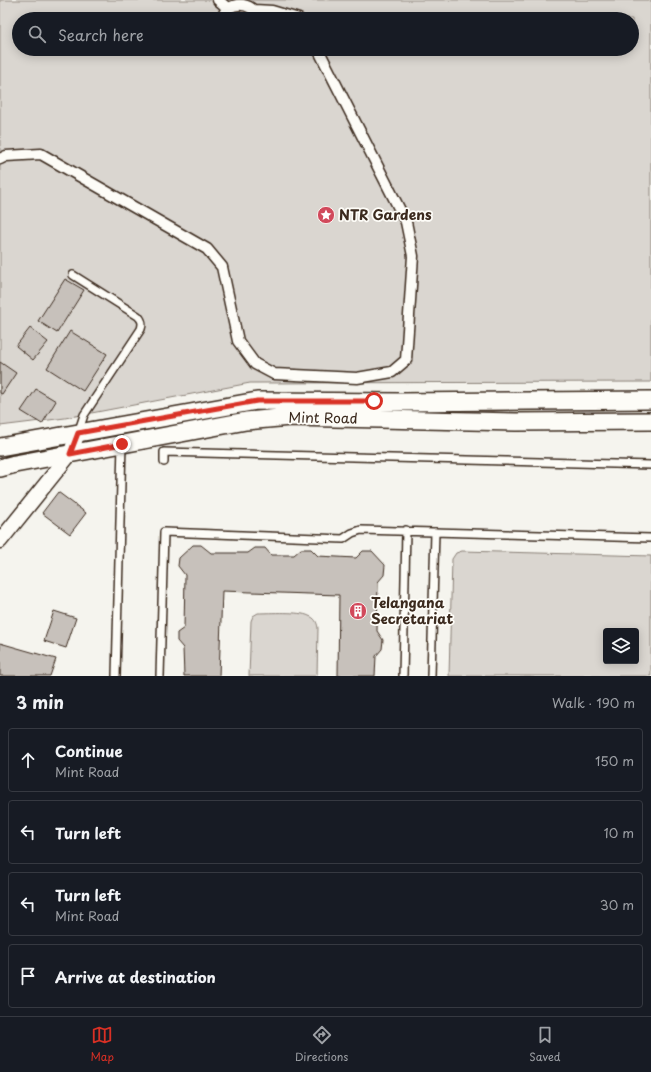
<!DOCTYPE html>
<meta charset="utf-8">
<style>
:root{--surface:#171b24;--page:#20242c;--text:#f1f3f6;--muted:#9ea1a6;--line:#363941;--accent:#d93025}
body{margin:0;font-family:"Playpen Sans",sans-serif;background:var(--page);color:var(--text)}
.controls{position:absolute;right:12px;bottom:12px;display:grid;overflow:hidden;border-radius:4px;box-shadow:0 2px 10px #0003}
.controls button{width:36px;height:36px;display:grid;place-items:center;padding:0;border:0;border-bottom:1px solid var(--line);background:var(--surface);color:var(--text);font:20px sans-serif}
.stop{position:absolute;width:12px;height:12px;margin:-9px;border:3px solid #d93025;border-radius:50%;background:#fff}
.stop.end{background:#d93025;border-color:#fff;box-shadow:0 1px 4px #0008}
.list{margin:0;padding:0;list-style:none}
h2{display:flex;justify-content:space-between;align-items:center;height:52px;margin:0;padding:0 16px;font-size:17px}
h2 small{font-size:13px;font-weight:400;color:var(--muted)}
.list li{display:grid;grid-template-columns:26px 1fr auto;gap:12px;align-items:center;box-sizing:border-box;height:64px;margin:0 8px 8px;padding:0 8px;border:1px solid var(--line);border-radius:4px}
.list b{display:block;font-size:15px;white-space:nowrap}
.list p{margin:0;font-size:13px;white-space:nowrap;color:var(--muted)}
.list em{font-size:13px;font-style:normal;color:var(--muted)}
.icon{flex:none;width:22px;height:22px;fill:none;stroke:currentColor;stroke-width:2;stroke-linecap:round;stroke-linejoin:round}
.map{position:relative;flex:none;width:651px;height:676px;overflow:hidden}
.search{position:absolute;background:var(--surface);box-shadow:0 2px 10px #0003;left:12px;right:12px;top:12px;height:44px;display:flex;align-items:center;gap:10px;box-sizing:border-box;padding:0 14px;border-radius:22px;color:var(--muted);font-size:15px}
.sheet{height:340px;background:var(--surface)}
nav{display:flex;justify-content:space-around;align-items:center;box-sizing:border-box;height:56px;border-top:1px solid var(--line);background:var(--surface);font-size:11px;color:var(--muted)}
nav a{display:grid;justify-items:center;gap:2px}
nav .on{color:var(--accent)}
.map>svg:first-child{display:block}
.green{fill:#dad6d0;stroke:#8a8077;fill-rule:evenodd}
.building{fill:#c7c1bb;stroke:#3b2a1e}
.lines{fill:none;stroke-linecap:round;stroke-linejoin:round}
.service-casing{stroke:#3b2a1e;stroke-width:10}
.pedestrian-casing{stroke:#3b2a1e;stroke-width:13}
.minor-casing{stroke:#3b2a1e;stroke-width:17}
.tertiary-casing{stroke:#3b2a1e;stroke-width:20}
.service{stroke:#fdfcf7;stroke-width:7}
.pedestrian{stroke:#fdfcf7;stroke-width:10}
.minor{stroke:#fdfcf7;stroke-width:14}
.tertiary{stroke:#fdfcf7;stroke-width:17}
.route{stroke:#d93025;stroke-width:5}
.labels{text-anchor:middle;stroke-width:3.5;stroke-linejoin:round;paint-order:stroke}
.poi-label{font-size:14px;font-weight:bold;fill:#3b2a1e;stroke:#fdfcf7;text-anchor:start}
.street-label{font-size:14px;fill:#3b2a1e;stroke:#fdfcf7}
</style>
<div class="map">
<svg width="651" height="676" viewBox="0 0 651 676">
<rect width="100%" height="100%" fill="#f5f4ee"/>
<filter id="ink" filterUnits="userSpaceOnUse"><feTurbulence type="fractalNoise" baseFrequency=".025" numOctaves="2"/><feDisplacementMap in="SourceGraphic" scale="8" xChannelSelector="R" yChannelSelector="G"/><feConvolveMatrix kernelMatrix="1 2 1 2 8 2 1 2 1" color-interpolation-filters="sRGB"/></filter>
<g filter="url(#ink)">
<path class="green" d="M 0,0 L 651,0 L 651,382 L 250,383 L 65,418 L 0,426 ZM 19,19 L 632,19 L 632,49 L 19,49 Z
M 462,551 L 651,556 L 651,676 L 449,676 L 452,559 L 456,553 ZM 606,631 L 636,631 L 636,661 L 606,661 Z
M 258,613 C 269,613 300,611 309,616 C 315,618 317,622 318,628 L 317,676 L 249,676 L 251,621 L 253,616 Z"/>
<path class="building" d="M 65,279 L 84,290 L 57,333 L 38,321 Z
M 30,328 L 48,342 L 33,360 L 16,346 Z
M 70,331 L 107,354 L 83,391 L 47,368 Z
M 0,362 L 16,373 L 2,394 L 0,393 Z
M 36,389 L 56,401 L 42,424 L 21,411 Z
M 58,492 L 86,513 L 70,534 L 42,513 Z
M 193,545 L 201,545 L 211,553 L 248,553 L 255,548 L 265,548 L 271,555 L 294,555 L 301,549 L 311,549 L 318,556 L 356,558 L 363,551 L 372,551 L 385,565 L 384,575 L 378,582 L 377,631 L 383,640 L 382,649 L 376,656 L 375,676 L 338,676 L 339,595 L 222,591 L 219,676 L 184,676 L 183,648 L 177,641 L 177,633 L 184,628 L 185,575 L 178,566 L 179,558 Z
M 54,611 L 76,618 L 66,648 L 44,641 Z
M 0,643 L 56,659 L 50,676 L 0,676 Z"/>
<g class="lines">
<defs>
<path id="service" d="M 73,275 L 138,316 C 142,320 143,323 141,329 L 84,415 L 78,433
M 164,462 L 164,452 L 651,465
M 116,676 L 122,444
M 160,676 L 164,532 L 343,539 L 352,533 L 361,530 L 651,538
M 403,676 L 406,530
M 431,676 L 435,532"/>
<path id="pedestrian" d="M 218,0 L 224,5 L 227,10
M 254,10 L 272,11 L 299,19
M 222,19 C 226,0 254,0 258,19
M 0,159 L 6,156 L 41,154 L 207,249 L 222,267 L 238,341 L 255,364 L 274,374 L 357,378 L 392,372 L 406,360 L 413,256 L 406,222 L 318,49"/>
<path id="minor" d="M 0,541 L 70,454 L 78,433"/>
<path id="tertiary" d="M 0,447 L 257,401 L 400,402 L 651,400
M 0,468 L 15,464 L 246,421 L 290,417 L 516,422 L 651,421"/>
</defs>
<use href="#service" class="service-casing"/>
<use href="#pedestrian" class="pedestrian-casing"/>
<use href="#minor" class="minor-casing"/>
<use href="#tertiary" class="tertiary-casing"/>
<use href="#service" class="service"/>
<use href="#pedestrian" class="pedestrian"/>
<use href="#minor" class="minor"/>
<use href="#tertiary" class="tertiary"/>
</g>
</g>
<g class="lines" filter="url(#ink)">
<path class="route" d="M 122,444 L 70,454 L 78,433 L 257,401 L 374,401"/>
</g>
<defs>
<symbol id="sight-disc" viewBox="-11 -11 22 22"><circle r="9.5" fill="#d1495b" stroke="#fdfcf7"/><path d="M0-6L1.8-2.2L6-1.7L2.9 1.2L3.7 5.4L0 3.3L-3.7 5.4L-2.9 1.2L-6-1.7L-1.8-2.2Z" fill="#fff"/></symbol>
<symbol id="building-disc" viewBox="-11 -11 22 22"><circle r="9.5" fill="#d1495b" stroke="#fdfcf7"/><path d="M-4-6H4V6H1V3H-1V6H-4ZM-2.5-4.3h1.7v1.8h-1.7ZM.8-4.3h1.7v1.8H.8ZM-2.5-1h1.7V.8h-1.7ZM.8-1h1.7V.8H.8Z" fill="#fff"/></symbol>
</defs>
<g fill-rule="evenodd">
<use href="#sight-disc" x="316" y="205" width="20" height="20"/>
<use href="#building-disc" x="348" y="601" width="20" height="20"/>
</g>
<g class="labels">
<g class="poi-label">
<text x="339" y="220">NTR Gardens</text>
<text x="371" y="608">Telangana<tspan x="371" dy="16">Secretariat</tspan></text>
</g>
<g class="street-label">
<text transform="translate(323 418) rotate(1)" y="5">Mint Road</text>
</g>
</g>
</svg>
<div class="controls">
<button><svg class="icon" aria-label="layers" viewBox="0 0 24 24"><path d="M12 4l9 5-9 5-9-5zM3 14l9 5 9-5"/></svg></button>
</div>
<div class="stop" style="left:374px;top:401px"></div>
<div class="stop end" style="left:122px;top:444px"></div>
<div class="search"><svg class="icon" aria-label="search" viewBox="0 0 24 24"><circle cx="10" cy="10" r="6"/><path d="M15 15l6 6"/></svg>Search here</div>
</div>
<section class="sheet">
<h2>3 min<small>Walk · 190 m</small></h2>
<ul class="list">
<li><svg class="icon" aria-label="ahead" viewBox="0 0 24 24"><path d="M12 20V5M6 11l6-6 6 6"/></svg><div><b>Continue</b><p>Mint Road</p></div><em>150 m</em></li>
<li><svg class="icon" aria-label="left" viewBox="0 0 24 24"><path d="M17 20v-9H6M10 6l-5 5 5 5"/></svg><div><b>Turn left</b></div><em>10 m</em></li>
<li><svg class="icon" aria-label="left" viewBox="0 0 24 24"><path d="M17 20v-9H6M10 6l-5 5 5 5"/></svg><div><b>Turn left</b><p>Mint Road</p></div><em>30 m</em></li>
<li><svg class="icon" aria-label="arrive" viewBox="0 0 24 24"><path d="M6 21V4h12l-3 4 3 4H6"/></svg><div><b>Arrive at destination</b></div></li>
</ul>
</section>
<nav>
<a class="on"><svg class="icon" aria-label="map" viewBox="0 0 24 24"><path d="M3 6l6-2 6 2 6-2v14l-6 2-6-2-6 2zM9 4v14M15 6v14"/></svg>Map</a>
<a><svg class="icon" aria-label="directions" viewBox="0 0 24 24"><path d="M12 3l9 9-9 9-9-9zM9 14v-3h6M13 9l2 2-2 2"/></svg>Directions</a>
<a><svg class="icon" aria-label="saved" viewBox="0 0 24 24"><path d="M7 4h10v16l-5-4-5 4z"/></svg>Saved</a>
</nav>
